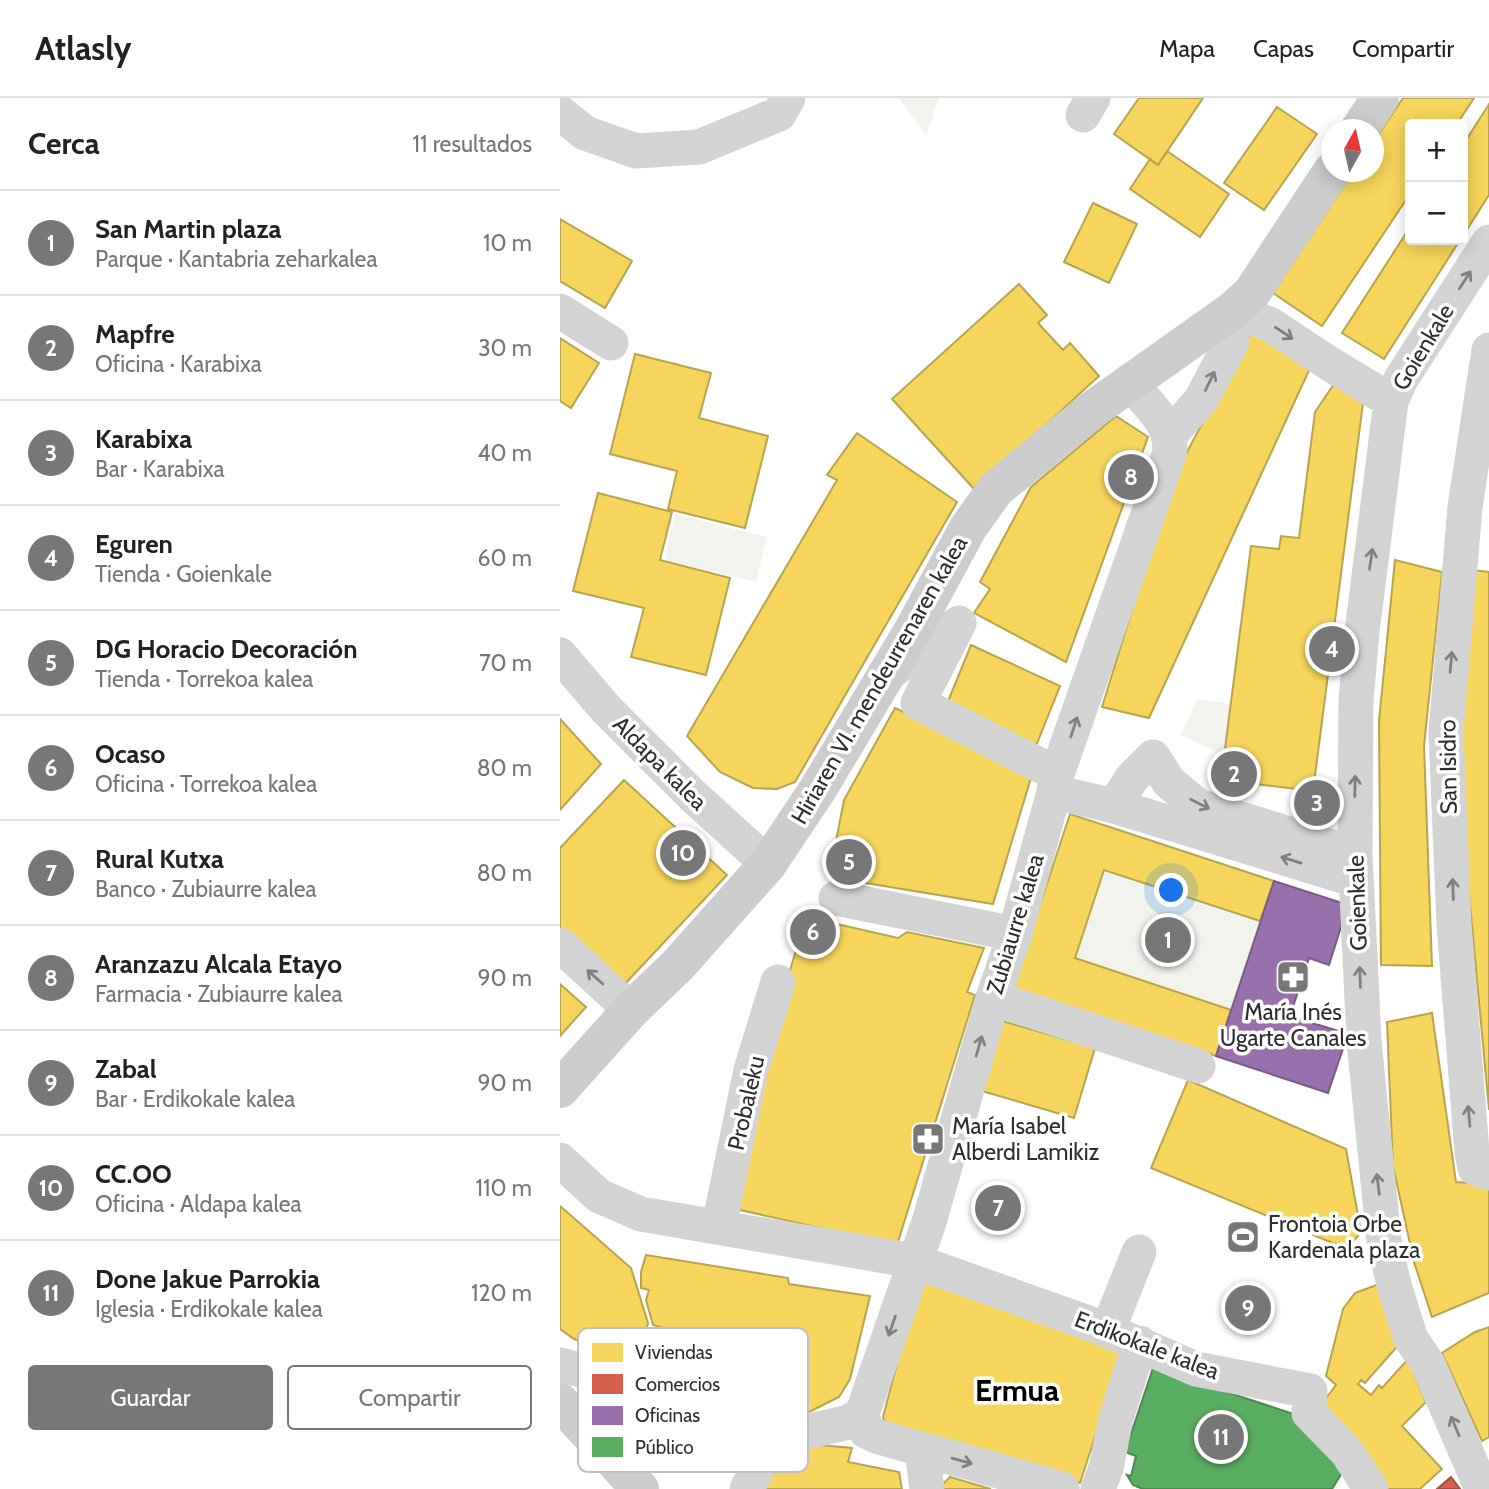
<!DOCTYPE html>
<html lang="es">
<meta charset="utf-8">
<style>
:root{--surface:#fff;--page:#f6f6f6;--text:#222;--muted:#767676;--line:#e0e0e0;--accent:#777}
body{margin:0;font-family:Cabin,sans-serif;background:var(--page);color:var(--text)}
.controls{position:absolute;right:21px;top:21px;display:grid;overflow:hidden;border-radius:7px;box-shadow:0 4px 18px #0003}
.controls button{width:63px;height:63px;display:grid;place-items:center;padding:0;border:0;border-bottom:2px solid var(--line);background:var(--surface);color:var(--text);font:35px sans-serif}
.compass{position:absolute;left:761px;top:21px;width:63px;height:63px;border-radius:50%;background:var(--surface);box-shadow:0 4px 18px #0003;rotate:8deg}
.you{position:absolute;left:612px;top:793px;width:24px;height:24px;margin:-18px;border:5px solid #fff;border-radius:50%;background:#1a73e8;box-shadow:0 0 0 10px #1a73e833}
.badge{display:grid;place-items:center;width:46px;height:46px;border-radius:50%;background:var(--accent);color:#fff;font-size:23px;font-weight:700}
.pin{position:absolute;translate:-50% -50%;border:4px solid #fff;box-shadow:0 2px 7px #0006}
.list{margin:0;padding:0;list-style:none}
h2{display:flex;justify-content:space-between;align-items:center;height:91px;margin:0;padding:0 28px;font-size:30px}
h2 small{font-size:23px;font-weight:400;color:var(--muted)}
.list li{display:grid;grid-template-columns:46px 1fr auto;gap:21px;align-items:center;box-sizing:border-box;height:105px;padding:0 28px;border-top:2px solid var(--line)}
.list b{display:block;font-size:26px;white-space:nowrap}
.list p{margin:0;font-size:23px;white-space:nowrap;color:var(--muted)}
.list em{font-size:23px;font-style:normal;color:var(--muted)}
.actions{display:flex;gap:14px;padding:21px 28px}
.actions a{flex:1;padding:16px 0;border:2px solid var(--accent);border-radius:7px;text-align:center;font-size:24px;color:var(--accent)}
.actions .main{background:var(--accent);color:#fff}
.map{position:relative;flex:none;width:929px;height:1391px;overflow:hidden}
header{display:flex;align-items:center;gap:42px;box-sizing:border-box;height:98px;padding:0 35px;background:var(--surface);border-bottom:2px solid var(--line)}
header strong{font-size:33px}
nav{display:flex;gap:38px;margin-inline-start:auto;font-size:24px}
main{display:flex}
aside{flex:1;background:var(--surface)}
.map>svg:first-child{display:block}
.green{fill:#f2f3ed}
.homes{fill:#f6d55c;stroke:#baa34e;stroke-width:2}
.shops{fill:#d6604d;stroke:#a45144;stroke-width:2}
.offices{fill:#9970ab;stroke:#795c86;stroke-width:2}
.public{fill:#5aae61;stroke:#4d8852;stroke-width:2}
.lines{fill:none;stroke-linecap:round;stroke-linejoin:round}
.street{stroke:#d3d3d3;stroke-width:35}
.secondary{stroke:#ccc;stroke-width:38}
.oneway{stroke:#808080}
.labels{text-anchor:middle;stroke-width:7;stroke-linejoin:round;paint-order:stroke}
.street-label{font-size:23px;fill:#2e2e2e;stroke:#fff}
.poi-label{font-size:23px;fill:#2e2e2e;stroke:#fff;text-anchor:start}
.district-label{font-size:30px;font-weight:bold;fill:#000;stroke:#fff}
.key{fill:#fff;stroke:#c0c0c0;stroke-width:2}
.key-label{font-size:19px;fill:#2e2e2e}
</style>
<header>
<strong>Atlasly</strong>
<nav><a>Mapa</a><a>Capas</a><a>Compartir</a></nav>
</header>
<main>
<aside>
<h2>Cerca<small>11 resultados</small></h2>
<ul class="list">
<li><span class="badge">1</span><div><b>San Martin plaza</b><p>Parque · Kantabria zeharkalea</p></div><em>10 m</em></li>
<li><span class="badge">2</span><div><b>Mapfre</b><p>Oficina · Karabixa</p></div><em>30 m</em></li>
<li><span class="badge">3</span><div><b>Karabixa</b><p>Bar · Karabixa</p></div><em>40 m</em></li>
<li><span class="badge">4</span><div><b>Eguren</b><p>Tienda · Goienkale</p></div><em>60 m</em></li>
<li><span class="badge">5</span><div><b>DG Horacio Decoración</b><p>Tienda · Torrekoa kalea</p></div><em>70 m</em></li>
<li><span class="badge">6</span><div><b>Ocaso</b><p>Oficina · Torrekoa kalea</p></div><em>80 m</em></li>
<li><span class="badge">7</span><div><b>Rural Kutxa</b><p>Banco · Zubiaurre kalea</p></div><em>80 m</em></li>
<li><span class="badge">8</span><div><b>Aranzazu Alcala Etayo</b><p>Farmacia · Zubiaurre kalea</p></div><em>90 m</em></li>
<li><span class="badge">9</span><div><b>Zabal</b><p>Bar · Erdikokale kalea</p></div><em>90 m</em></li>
<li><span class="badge">10</span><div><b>CC.OO</b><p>Oficina · Aldapa kalea</p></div><em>110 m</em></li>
<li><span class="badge">11</span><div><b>Done Jakue Parrokia</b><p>Iglesia · Erdikokale kalea</p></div><em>120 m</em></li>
</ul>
<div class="actions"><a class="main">Guardar</a><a>Compartir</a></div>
</aside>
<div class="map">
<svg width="929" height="1391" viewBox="0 0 929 1391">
<rect width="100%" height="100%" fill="#fff"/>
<path class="green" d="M 339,0 L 379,0 L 366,38 Z
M 115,416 L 207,439 L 196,484 L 105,462 Z
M 637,601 L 670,606 L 664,657 L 621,637 Z
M 544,772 L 700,823 L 671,912 L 515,860 Z"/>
<path class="homes" d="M 579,0 L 643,0 L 598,67 L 554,36 Z
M 843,0 L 914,0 L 897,26 L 850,26 L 850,96 L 762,228 L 713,195 L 793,74 L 814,74 L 814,43 Z
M 929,6 L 929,97 L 903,138 L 903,47 Z
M 717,9 L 757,36 L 704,112 L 664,85 Z
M 607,53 L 669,96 L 640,139 L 570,91 L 590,61 L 598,67 Z
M 533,105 L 577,126 L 549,185 L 504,164 Z
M 0,121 L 72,163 L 45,210 L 0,183 Z
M 850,129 L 850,142 L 900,142 L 824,261 L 782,235 Z
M 459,186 L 487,217 L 478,225 L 503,252 L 510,245 L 539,278 L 415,392 L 332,301 Z
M 693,231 L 751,268 L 589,620 L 542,609 L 613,380 Z
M 0,240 L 39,265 L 11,310 L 0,303 Z
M 75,256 L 151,275 L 139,320 L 208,338 L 185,430 L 108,411 L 117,373 L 50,356 Z
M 774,286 L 803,305 L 753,693 L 661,682 L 691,448 L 719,451 L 721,438 L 739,440 L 755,314 Z
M 556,318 L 588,339 L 506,564 L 414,515 L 430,491 L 420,484 L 471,389 Z
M 297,335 L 397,404 L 235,684 L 217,691 L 193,690 L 160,674 L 127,638 L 277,382 L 267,377 Z
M 38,395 L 112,414 L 100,462 L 170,480 L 146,577 L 71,559 L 84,510 L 13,493 Z
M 835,462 L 882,474 L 864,648 L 872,868 L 821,867 L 819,623 Z
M 913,472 L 929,474 L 929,1012 L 902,719 L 902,589 Z
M 411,547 L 500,588 L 472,658 L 382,618 Z
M 335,610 L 473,673 L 433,806 L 269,779 L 284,702 Z
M 0,621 L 41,666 L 0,712 Z
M 64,682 L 167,777 L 63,888 L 0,830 L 0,750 Z
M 510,716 L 714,783 L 700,823 L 544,772 L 515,860 L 671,912 L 656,958 L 452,892 Z
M 246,819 L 338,840 L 347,834 L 424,850 L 407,894 L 415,897 L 337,1147 L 171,1110 L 199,976 Z
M 0,886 L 26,909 L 0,938 Z
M 872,915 L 896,1084 L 929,1086 L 929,1195 L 872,1219 L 854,1164 L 833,1068 L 827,924 Z
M 442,923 L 535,950 L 514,1020 L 422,993 Z
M 628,982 L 786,1051 L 801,1134 L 787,1151 L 591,1070 Z
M 0,1108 L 71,1170 L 88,1225 L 85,1237 L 98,1240 L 89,1271 L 14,1241 L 0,1231 Z
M 86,1157 L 228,1180 L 229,1186 L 310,1198 L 290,1281 L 279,1299 L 249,1314 L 219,1319 L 122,1297 L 125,1284 L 112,1267 L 115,1253 L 105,1248 L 110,1232 L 93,1227 L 86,1202 L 89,1192 L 81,1190 L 81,1174 Z
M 365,1181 L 563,1252 L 520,1385 L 329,1334 L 323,1319 L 357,1190 Z
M 819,1186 L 843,1242 L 805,1285 L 801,1282 L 798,1286 L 811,1297 L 819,1287 L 822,1290 L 848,1261 L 866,1304 L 842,1328 L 882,1371 L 860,1391 L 827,1391 L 754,1316 L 776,1287 L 766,1278 L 783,1211 L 795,1195 Z
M 929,1229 L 929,1339 L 922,1343 L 882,1255 L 915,1234 Z
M 259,1347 L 292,1350 L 288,1364 L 339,1374 L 342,1391 L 203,1391 L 221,1365 L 239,1353 Z
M 390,1379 L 431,1391 L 383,1391 L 382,1387 Z"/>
<path class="shops" d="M 891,1379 L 900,1391 L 877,1391 Z"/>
<path class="offices" d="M 714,783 L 788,807 L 769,867 L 749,860 L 730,918 L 788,936 L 768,995 L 656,958 Z"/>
<path class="public" d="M 593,1270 L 737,1317 L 783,1373 L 772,1391 L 583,1391 L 573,1387 L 567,1377 L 571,1378 L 576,1358 L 565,1354 Z"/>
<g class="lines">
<path class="street" d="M 0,15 L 25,35 L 76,53 L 139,49 L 219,16 L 228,0
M 523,17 L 533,0
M 0,213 L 51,245
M 929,252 L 905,409 L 886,634 L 894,827 L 912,1054 L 915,1070 L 929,1075
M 610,337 L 641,302 L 672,243 L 673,212 L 711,227 L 770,266 L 831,303
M 0,557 L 46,611 L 132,697 L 208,766
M 326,577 L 399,525 L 358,605 L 497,676
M 494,694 L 554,708 L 796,782
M 554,708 L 572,680 L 593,659 L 609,684 L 638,708 L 795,756
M 276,800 L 455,836
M 0,847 L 71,912
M 433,900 L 638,968
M 0,1062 L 39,1098 L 81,1116 L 354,1163 L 537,1228 L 636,1271 L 750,1293 L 749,1315 L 787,1354 L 811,1391
M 159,1128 L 191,972 L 218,884
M 548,1232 L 579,1154
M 0,1267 L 62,1282 L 141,1315 L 200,1336 L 237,1336 L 289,1324 L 302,1316
M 302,1316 L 369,1124 L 433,900 L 455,836 L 494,694 L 497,676 L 609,357 C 615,327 587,306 569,284
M 302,1316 L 306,1333 L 319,1339 L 502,1391
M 362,1352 L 367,1391
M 187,1391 L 199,1367 L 221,1337
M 538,1391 L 546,1370 L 556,1320 L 580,1245
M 922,1391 L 868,1266 L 851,1241 L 834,1187 L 824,1143 L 804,943 L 795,756 L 796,602 L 802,534 L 831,303 L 841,281 L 929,144"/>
<path class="secondary" d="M 799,32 L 820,0
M 0,991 L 71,912 L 118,867 L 208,766 L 258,691 L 353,532 L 408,430 L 436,391 L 532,312 L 673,212 L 691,196 L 772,73
M 0,1304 L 80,1391"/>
</g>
<defs><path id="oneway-shaft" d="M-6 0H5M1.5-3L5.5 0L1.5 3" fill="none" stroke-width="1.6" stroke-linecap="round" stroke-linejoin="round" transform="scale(1.75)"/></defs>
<g class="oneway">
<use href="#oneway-shaft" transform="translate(905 182) rotate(-57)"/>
<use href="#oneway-shaft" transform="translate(724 235) rotate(34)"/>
<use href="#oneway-shaft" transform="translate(650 283) rotate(-64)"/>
<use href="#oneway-shaft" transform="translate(811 461) rotate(-82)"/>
<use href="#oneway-shaft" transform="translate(891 564) rotate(-85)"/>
<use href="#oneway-shaft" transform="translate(514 629) rotate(-72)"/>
<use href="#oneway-shaft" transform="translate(795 688) rotate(-89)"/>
<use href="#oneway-shaft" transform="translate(640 706) rotate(27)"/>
<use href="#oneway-shaft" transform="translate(731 762) rotate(-163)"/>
<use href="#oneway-shaft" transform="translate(893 791) rotate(-92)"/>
<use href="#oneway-shaft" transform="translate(35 879) rotate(-138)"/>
<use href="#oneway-shaft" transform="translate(800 879) rotate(-92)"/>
<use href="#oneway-shaft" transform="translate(419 948) rotate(-74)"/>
<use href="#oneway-shaft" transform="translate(909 1018) rotate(-95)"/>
<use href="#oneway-shaft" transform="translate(818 1086) rotate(-97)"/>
<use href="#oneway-shaft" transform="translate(332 1228) rotate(109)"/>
<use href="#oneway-shaft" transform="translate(895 1328) rotate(-113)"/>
<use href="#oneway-shaft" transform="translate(402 1363) rotate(16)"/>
</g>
<defs>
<symbol id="pharmacy-square" viewBox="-11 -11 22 22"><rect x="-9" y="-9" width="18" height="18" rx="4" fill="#777" stroke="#fff"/><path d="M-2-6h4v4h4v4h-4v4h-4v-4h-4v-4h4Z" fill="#fff"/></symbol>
<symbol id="stadium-square" viewBox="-11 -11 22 22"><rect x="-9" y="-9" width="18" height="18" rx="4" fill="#777" stroke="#fff"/><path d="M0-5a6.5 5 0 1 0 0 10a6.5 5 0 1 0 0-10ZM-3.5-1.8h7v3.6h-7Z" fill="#fff"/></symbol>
</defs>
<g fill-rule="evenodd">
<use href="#pharmacy-square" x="714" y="860" width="38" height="38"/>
<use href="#pharmacy-square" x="349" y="1022" width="38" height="38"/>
<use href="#stadium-square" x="664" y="1120" width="38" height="38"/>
</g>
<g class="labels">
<g class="street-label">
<text transform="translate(863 249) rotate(-59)" y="8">Goienkale</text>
<text transform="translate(319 582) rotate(-60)" y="8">Hiriaren VI. mendeurrenaren kalea</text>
<text transform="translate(100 665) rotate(45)" y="8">Aldapa kalea</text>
<text transform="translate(888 669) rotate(-91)" y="8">San Isidro</text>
<text transform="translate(797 805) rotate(-92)" y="8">Goienkale</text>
<text transform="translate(455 826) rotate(-73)" y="8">Zubiaurre kalea</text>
<text transform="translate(186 1005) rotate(-77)" y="8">Probaleku</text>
<text transform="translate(587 1247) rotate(21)" y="8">Erdikokale kalea</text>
</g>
<g class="poi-label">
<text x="733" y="922" text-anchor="middle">María Inés<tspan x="733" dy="26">Ugarte Canales</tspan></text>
<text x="392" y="1036">María Isabel<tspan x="392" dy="26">Alberdi Lamikiz</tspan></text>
<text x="708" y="1134">Frontoia Orbe<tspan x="708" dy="26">Kardenala plaza</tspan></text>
</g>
<g class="district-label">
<text x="457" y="1303">Ermua</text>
</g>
</g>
<rect x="18" y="1230" width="230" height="144" rx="10" class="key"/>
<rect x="32" y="1245" width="31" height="19" fill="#f6d55c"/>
<rect x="32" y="1276" width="31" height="20" fill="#d6604d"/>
<rect x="32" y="1308" width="31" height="19" fill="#9970ab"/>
<rect x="32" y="1339" width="31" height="20" fill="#5aae61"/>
<g class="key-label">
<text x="75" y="1261">Viviendas</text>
<text x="75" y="1293">Comercios</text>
<text x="75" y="1324">Oficinas</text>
<text x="75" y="1356">Público</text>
</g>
</svg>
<div class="controls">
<button>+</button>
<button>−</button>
</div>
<svg class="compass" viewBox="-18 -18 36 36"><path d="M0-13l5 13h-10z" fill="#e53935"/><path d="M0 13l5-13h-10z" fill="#767676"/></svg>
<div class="you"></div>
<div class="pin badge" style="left:608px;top:842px">1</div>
<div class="pin badge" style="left:674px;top:676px">2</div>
<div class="pin badge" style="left:757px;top:705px">3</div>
<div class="pin badge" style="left:772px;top:551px">4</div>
<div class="pin badge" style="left:289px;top:764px">5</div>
<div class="pin badge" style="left:253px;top:834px">6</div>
<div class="pin badge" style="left:438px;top:1110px">7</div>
<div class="pin badge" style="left:571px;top:379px">8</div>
<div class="pin badge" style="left:688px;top:1210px">9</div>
<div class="pin badge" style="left:123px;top:755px">10</div>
<div class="pin badge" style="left:661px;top:1339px">11</div>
</div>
</main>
